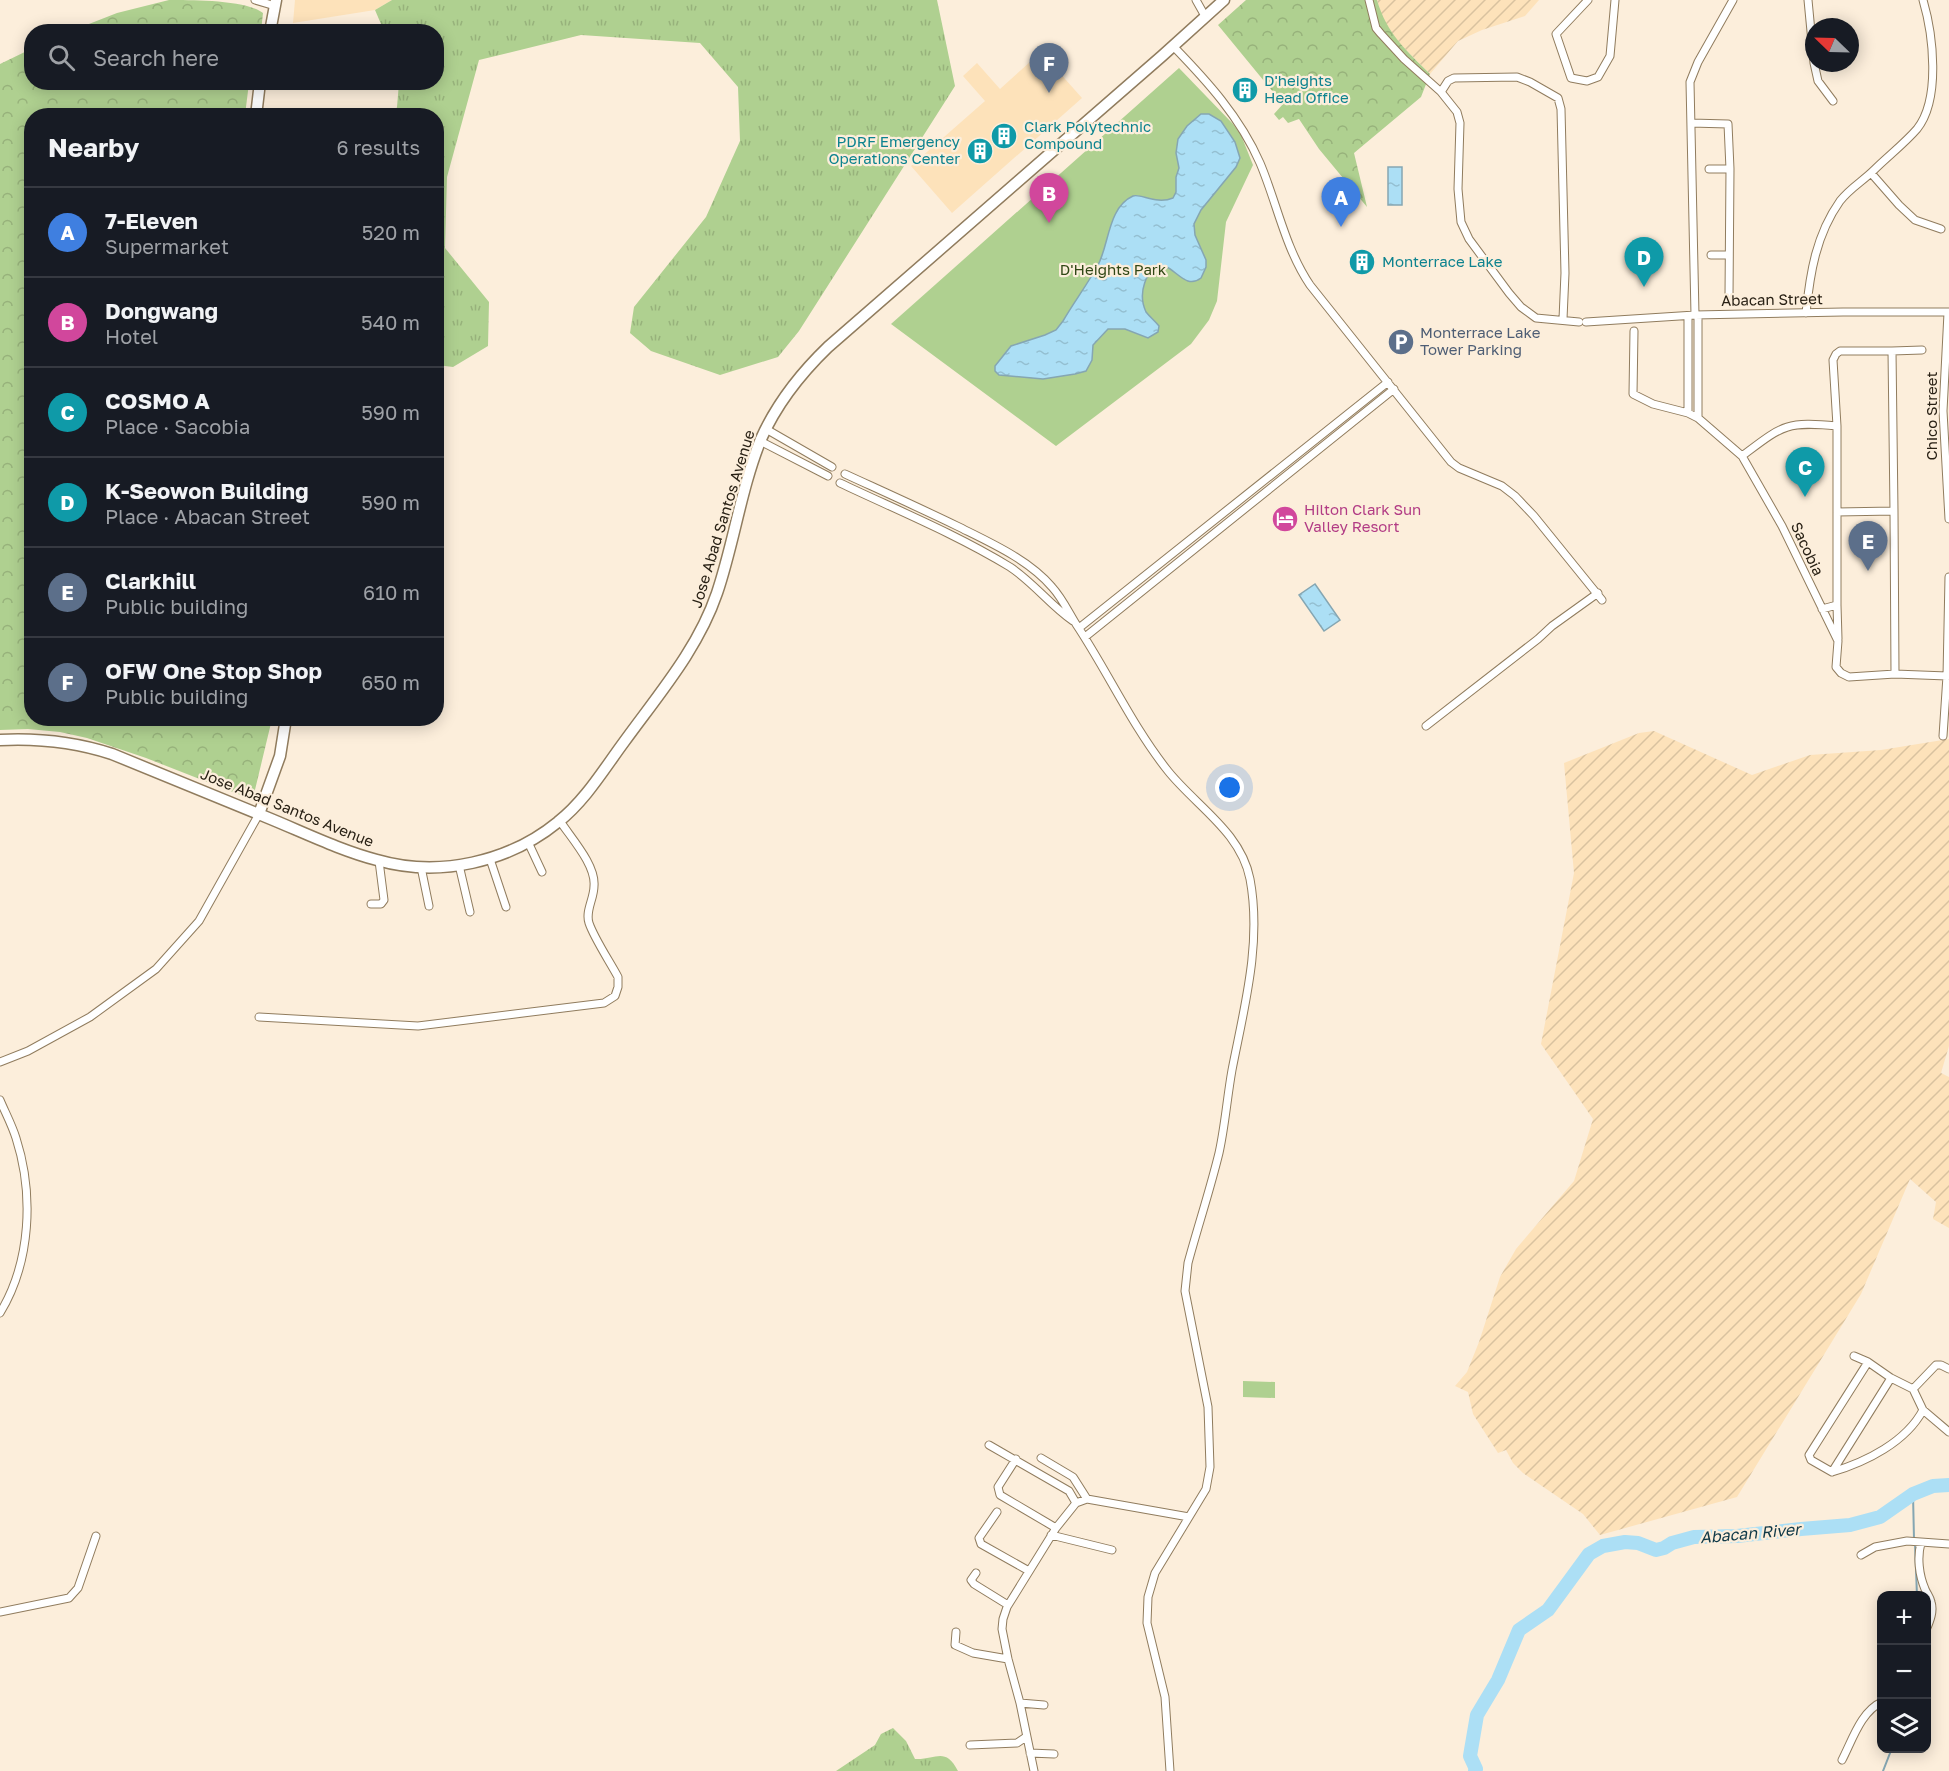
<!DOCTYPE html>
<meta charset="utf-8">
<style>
:root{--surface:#171b24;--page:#242831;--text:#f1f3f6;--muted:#9ea1a6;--line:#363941;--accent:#7a69e4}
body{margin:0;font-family:"Golos Text",sans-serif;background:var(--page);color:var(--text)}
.controls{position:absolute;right:18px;bottom:18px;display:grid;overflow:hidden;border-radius:12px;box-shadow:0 3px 15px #0003}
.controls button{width:54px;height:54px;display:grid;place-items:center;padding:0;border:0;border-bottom:2px solid var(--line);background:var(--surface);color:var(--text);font:30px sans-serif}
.compass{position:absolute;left:1805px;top:18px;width:54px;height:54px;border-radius:50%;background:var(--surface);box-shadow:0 3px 15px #0003;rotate:293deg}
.you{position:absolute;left:1230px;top:788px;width:21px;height:21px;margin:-15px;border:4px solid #fff;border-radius:50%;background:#1a73e8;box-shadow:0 0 0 9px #1a73e833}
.badge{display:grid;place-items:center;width:39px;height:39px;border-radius:50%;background:var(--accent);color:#fff;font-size:20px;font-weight:700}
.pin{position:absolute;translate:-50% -50px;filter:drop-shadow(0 2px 3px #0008)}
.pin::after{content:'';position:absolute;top:32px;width:21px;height:18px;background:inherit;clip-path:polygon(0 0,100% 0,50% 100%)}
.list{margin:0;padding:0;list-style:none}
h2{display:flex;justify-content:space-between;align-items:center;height:78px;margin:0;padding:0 24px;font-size:26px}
h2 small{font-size:20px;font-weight:400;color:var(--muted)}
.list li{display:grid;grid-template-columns:39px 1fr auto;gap:18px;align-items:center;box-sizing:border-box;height:90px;padding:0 24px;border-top:2px solid var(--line)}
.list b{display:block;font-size:22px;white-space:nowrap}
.list p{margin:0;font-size:20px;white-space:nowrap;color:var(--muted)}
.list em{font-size:20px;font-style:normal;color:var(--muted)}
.icon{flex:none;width:33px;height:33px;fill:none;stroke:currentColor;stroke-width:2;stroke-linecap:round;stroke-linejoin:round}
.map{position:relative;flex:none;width:1949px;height:1771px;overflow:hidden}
.search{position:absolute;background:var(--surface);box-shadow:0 3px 15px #0003;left:24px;top:24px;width:420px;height:66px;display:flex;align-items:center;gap:15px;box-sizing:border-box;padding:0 21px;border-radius:24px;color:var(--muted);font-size:22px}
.panel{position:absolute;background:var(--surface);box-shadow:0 3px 15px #0003;left:24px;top:108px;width:420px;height:618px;border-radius:24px}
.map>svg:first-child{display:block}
.built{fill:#fde2ba}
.industrial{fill:url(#industrial-furrows)}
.grass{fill:url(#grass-tufts)}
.forest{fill:url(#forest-crowns)}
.park{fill:#afd090}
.water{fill:url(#water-ripples);stroke:#85a6b2;stroke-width:1.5}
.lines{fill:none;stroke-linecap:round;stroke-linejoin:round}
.stream{stroke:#85a6b2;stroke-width:2}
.river{stroke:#acdff5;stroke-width:14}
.street-casing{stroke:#907c5e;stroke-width:9}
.secondary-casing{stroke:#907c5e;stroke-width:13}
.street{stroke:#fff;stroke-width:7}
.secondary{stroke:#fff;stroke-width:10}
.labels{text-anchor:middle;stroke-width:4.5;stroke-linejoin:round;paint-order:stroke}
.culture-label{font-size:15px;fill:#0d838f;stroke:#fceedb;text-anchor:start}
.park-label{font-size:15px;fill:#314816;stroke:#fceedb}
.street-label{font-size:15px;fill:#292115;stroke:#fceedb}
.service-label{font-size:15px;fill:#4e5e75;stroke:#fceedb;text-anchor:start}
.hotel-label{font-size:15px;fill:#b23c85;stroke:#fceedb;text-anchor:start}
.water-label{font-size:16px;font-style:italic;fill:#0f3948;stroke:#fceedb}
</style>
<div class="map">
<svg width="1949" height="1771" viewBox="0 0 1949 1771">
<defs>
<pattern id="industrial-furrows" width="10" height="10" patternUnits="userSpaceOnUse" patternTransform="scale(1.5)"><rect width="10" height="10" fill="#fde2ba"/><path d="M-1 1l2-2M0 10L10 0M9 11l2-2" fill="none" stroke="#d9c29f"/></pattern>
<pattern id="grass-tufts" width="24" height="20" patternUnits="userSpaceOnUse" patternTransform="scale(1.5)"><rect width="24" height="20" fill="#afd090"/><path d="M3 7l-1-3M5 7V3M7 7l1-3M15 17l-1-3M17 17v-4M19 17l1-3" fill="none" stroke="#97b27b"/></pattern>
<pattern id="forest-crowns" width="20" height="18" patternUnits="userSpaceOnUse" patternTransform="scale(1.5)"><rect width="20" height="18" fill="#afd090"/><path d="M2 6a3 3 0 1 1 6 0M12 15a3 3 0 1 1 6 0" fill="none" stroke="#97b27b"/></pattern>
<pattern id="water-ripples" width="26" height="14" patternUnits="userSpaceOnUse" patternTransform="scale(1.5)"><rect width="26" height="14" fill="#acdff5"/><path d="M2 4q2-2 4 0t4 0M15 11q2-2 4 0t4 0" fill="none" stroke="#94bfd1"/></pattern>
</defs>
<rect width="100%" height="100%" fill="#fceedb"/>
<path class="built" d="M 295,0 L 392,0 L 375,10 L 293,23 Z
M 1041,52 L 1082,98 L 952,213 L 911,166 L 985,101 L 963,76 L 977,63 L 1000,89 Z"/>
<path class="industrial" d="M 1377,0 L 1539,0 L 1525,16 L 1482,30 L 1458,41 L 1430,74 L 1394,38 L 1382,17 Z
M 1654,731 L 1752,775 L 1810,755 L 1881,750 L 1949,739 L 1949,1046 L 1941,1073 L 1949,1077 L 1949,1228 L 1933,1219 L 1936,1202 L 1910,1179 L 1861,1294 L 1737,1497 L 1600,1535 L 1583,1514 L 1523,1473 L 1513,1463 L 1506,1450 L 1498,1453 L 1473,1414 L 1468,1392 L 1455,1386 L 1467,1372 L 1479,1342 L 1500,1277 L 1516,1249 L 1574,1181 L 1593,1119 L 1541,1044 L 1574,873 L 1564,763 L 1639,733 Z"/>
<path class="grass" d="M 392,0 L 937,0 L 955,86 L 799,331 L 778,357 L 720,375 L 651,351 L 630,333 L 634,307 L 706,217 L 740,141 L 738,87 L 700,43 L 581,35 L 479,60 L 447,177 L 445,248 L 489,302 L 488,346 L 453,367 L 437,365 L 436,116 L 394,115 L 397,107 L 399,83 L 436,82 L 436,32 L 384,31 L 375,10 Z
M 893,1728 L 906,1741 L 915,1759 C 936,1760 945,1746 958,1771 L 836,1771 L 875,1745 L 881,1734 Z"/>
<path class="forest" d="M 169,0 C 192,0 247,0 263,13 L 261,31 L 71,31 L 117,13 Z
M 1246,0 L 1377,0 C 1387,34 1406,50 1430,74 L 1421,97 L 1354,153 L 1367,207 L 1319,149 L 1299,119 L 1288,123 L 1283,117 L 1279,120 L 1274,114 L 1283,104 L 1218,25 Z
M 31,49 L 32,82 L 249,83 L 245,115 L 32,116 L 32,718 L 272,719 L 254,794 L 251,797 L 243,796 L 146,758 L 87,738 L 60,732 L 28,729 L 0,730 L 0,64 Z"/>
<path class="park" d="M 1179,68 L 1233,124 L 1241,135 L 1253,165 L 1226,222 L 1217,301 L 1209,320 L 1191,344 L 1056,446 L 891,324 Z
M 1243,1381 L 1275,1382 L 1275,1398 L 1243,1397 Z"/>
<path class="water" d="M 1201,114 L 1209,114 L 1221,121 L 1235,142 L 1240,158 L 1236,167 L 1201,210 L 1194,224 L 1195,235 L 1206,260 L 1206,267 L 1201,278 C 1187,289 1178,272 1165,266 C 1144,267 1138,295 1146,312 C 1150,317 1155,321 1159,326 L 1158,332 L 1148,338 L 1125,329 L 1108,329 L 1093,345 L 1092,360 L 1086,371 L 1075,374 L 1043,379 L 999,375 L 995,371 L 995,366 L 1011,346 L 1045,335 L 1056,330 L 1063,321 C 1074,302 1087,285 1098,265 C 1109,245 1108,207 1133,196 C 1141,193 1156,205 1173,198 L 1176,192 L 1176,177 L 1179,168 L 1176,153 L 1178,139 L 1187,126 Z
M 1388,167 L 1402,167 L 1402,205 L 1388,205 Z
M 1315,584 L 1340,620 L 1324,631 L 1299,595 Z"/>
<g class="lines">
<path class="stream" d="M 1913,1494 L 1914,1539
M 1915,1544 L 1917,1596
M 1883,1771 L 1892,1748"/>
<path class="river" d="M 1475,1771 L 1476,1769 L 1470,1756 L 1477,1715 L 1498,1680 L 1519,1630 L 1548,1610 L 1589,1554 L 1603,1546 L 1625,1542 L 1638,1543 L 1656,1550 L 1664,1548 L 1672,1543 L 1694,1537 L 1737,1536 L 1801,1529 L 1850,1525 L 1880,1517 L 1913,1494 L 1933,1486 L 1949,1485"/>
<defs>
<path id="street" d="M 255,0 L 275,6
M 1196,0 L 1205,16
M 1369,0 L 1376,28 L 1381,34 L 1404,59 L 1441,92 L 1457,112 L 1460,123 L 1458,189 L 1461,222 L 1469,239 L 1509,293 L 1521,307 L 1536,318 L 1579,322
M 1588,0 L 1556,34 L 1571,78 L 1587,81 L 1598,77 L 1610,56 L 1615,0
M 1808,0 L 1814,63 L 1818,81 L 1833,101
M 1173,46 C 1207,81 1240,117 1260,163 C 1277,203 1285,248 1310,285 L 1451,462 L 1459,468 L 1502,486 L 1515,496 L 1534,516 L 1602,600
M 1441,92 L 1448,81 L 1454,78 L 1517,77 L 1530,82 L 1558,98 L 1561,109 L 1565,273 L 1563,319
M 1691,123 L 1728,124 L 1730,169 L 1729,297
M 1709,169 L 1730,169
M 1871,173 L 1899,205 L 1915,220 L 1941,229
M 1711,255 L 1729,255
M 1806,313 C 1810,273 1816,235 1840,201 C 1850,188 1863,181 1874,170 C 1888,156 1904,144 1917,129 C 1941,99 1933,34 1923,0
M 1948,313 L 1943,411 L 1949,519
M 1695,315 L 1690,82 L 1698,62 L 1733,0
M 1586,322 L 1695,315 L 1843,312 L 1949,312
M 1634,331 L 1633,394 L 1653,404 L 1688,413 L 1698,418 L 1742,456 L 1782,526 L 1838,641 L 1836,667 L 1841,673 L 1849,677 L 1895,674 L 1947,676
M 1892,351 L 1922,350
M 1688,413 L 1688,316
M 1698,418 L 1698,315
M 766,429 L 832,467
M 760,441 L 828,476
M 1742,456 C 1782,426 1785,421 1837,426
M 845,474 C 882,491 920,508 957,526 C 989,542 1028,559 1052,587 C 1062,598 1068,611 1076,624 C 1108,672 1132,726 1168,771 C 1196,806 1241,832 1250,879 C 1262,943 1244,1008 1232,1070 C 1227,1098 1225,1126 1219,1153 C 1210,1190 1198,1226 1188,1263 L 1185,1291 L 1208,1407 L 1210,1467 L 1206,1489 L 1155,1573 L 1148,1597 L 1147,1623 L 1165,1697 L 1170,1771
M 840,483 C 897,510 956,534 1010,567 C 1033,582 1050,605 1073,621
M 1894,511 L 1895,674
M 1837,605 L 1838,639
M 1822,609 L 1837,605 L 1837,426 L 1833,360 L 1836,354 L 1840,351 L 1892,351 L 1894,511 L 1837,512
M 1079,628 L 1388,382
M 1085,637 L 1394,389
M 1426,726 L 1538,639 L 1552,626 L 1598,593
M 1943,736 L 1947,676 L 1949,577
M 528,842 L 542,872
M 490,859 L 506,907
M 459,865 L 470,912
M 421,867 L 429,906
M 371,904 L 381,904 L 384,900 L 379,861
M 259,1017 L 418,1026 L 604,1003 L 615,996 L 618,987 L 618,977 C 610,962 594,938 589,923 C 585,911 594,899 594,886 C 596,865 571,838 560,821
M 0,1062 L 28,1051 L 90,1017 L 156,969 L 199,921 L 259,814
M 0,1100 C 5,1112 12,1125 16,1138 C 34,1194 31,1262 0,1313
M 1854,1356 L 1868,1362 L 1891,1378 L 1913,1389 L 1923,1410 L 1949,1432
M 1868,1362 L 1809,1455 L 1811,1460 L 1832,1472 C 1866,1462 1906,1442 1923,1410
M 1913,1389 L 1936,1365 L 1941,1365 L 1949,1369
M 989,1445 L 1069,1491 L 1076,1503
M 1041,1458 L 1073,1477 L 1087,1499
M 1016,1459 L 998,1487 L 1000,1495 L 1056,1528
M 1832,1472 L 1891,1378
M 997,1512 L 979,1538 L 981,1544 L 1029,1571
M 1051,1535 L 1112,1550
M 1921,1543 C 1917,1557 1919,1575 1925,1589 C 1927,1594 1930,1597 1931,1602 C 1934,1611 1930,1621 1926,1630
M 1861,1555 L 1875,1547 L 1907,1541 L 1949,1544
M 976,1573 L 971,1580 L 974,1584 L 1008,1605
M 0,1612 L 69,1598 L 78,1588 L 96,1536
M 956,1632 L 955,1645 L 973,1653 L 1008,1659
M 1020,1703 L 1044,1705
M 970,1745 L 1017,1743 L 1026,1737
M 1030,1753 L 1054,1754
M 1842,1760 C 1852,1741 1861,1711 1882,1702
M 1034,1771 L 1020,1703 L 1008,1659 L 1002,1629 L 1003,1619 L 1007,1607 L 1056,1528 L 1076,1503 L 1087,1499 L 1189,1517"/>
<path id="secondary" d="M 270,32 L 276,0
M 256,116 L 260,82
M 0,740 C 39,738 75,742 112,754 C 164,775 215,796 266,817 C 303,832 339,850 377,860 C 439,878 509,862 558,822 C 585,801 604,769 624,742 C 658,695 698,649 717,593 C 734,543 741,488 761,439 C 777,403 800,374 828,347 L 1162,56 L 1224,0
M 259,814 L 280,756 L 286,718"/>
</defs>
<use href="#street" class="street-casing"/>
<use href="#secondary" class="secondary-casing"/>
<use href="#street" class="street"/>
<use href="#secondary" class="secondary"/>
</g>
<defs>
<symbol id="building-disc" viewBox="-11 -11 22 22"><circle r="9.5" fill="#0f9aa8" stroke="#fceedb"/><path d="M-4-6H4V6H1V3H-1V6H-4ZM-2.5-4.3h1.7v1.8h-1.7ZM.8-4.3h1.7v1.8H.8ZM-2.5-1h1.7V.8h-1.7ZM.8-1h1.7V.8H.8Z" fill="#fff"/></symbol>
<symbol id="parking-disc" viewBox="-11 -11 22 22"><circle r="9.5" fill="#5c6f8a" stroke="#fceedb"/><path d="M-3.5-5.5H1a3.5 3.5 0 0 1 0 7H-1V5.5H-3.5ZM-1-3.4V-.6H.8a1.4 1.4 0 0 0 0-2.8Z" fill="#fff"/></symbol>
<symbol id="hotel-disc" viewBox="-11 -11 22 22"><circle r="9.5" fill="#d1479c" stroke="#fceedb"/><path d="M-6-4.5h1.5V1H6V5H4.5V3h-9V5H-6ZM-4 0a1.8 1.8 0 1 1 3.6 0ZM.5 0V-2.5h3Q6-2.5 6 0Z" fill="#fff"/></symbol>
</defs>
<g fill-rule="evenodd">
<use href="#building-disc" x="1230" y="75" width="30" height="30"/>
<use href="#building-disc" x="989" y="121" width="30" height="30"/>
<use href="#building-disc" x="965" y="136" width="30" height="30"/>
<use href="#building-disc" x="1347" y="247" width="30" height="30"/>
<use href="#parking-disc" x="1386" y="327" width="30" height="30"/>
<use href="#hotel-disc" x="1270" y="504" width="30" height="30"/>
</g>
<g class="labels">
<g class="culture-label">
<text x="1264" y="86">D'heights<tspan x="1264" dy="17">Head Office</tspan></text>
<text x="1024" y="132">Clark Polytechnic<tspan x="1024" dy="17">Compound</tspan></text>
<text x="960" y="147" text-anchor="end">PDRF Emergency<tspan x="960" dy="17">Operations Center</tspan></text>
<text x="1382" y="267">Monterrace Lake</text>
</g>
<g class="park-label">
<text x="1113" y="275">D'Heights Park</text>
</g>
<g class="street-label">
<text transform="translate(1772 300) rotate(-1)" y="5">Abacan Street</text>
<text transform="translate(1932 416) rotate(-90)" y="5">Chico Street</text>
<text transform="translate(723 519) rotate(-73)" y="5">Jose Abad Santos Avenue</text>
<text transform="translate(1807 549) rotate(65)" y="5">Sacobia</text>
<text transform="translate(287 808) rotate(22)" y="5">Jose Abad Santos Avenue</text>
</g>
<g class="service-label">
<text x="1420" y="338">Monterrace Lake<tspan x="1420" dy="17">Tower Parking</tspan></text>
</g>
<g class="hotel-label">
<text x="1304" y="515">Hilton Clark Sun<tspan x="1304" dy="17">Valley Resort</tspan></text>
</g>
<g class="water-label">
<text transform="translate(1750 1533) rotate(-5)" y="6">Abacan River</text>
</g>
</g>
</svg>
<div class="controls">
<button>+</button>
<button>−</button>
<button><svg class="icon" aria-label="layers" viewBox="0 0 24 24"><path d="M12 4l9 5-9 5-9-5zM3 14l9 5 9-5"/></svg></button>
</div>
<svg class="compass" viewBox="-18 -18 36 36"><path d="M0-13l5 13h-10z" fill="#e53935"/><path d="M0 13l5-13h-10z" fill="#9ea1a6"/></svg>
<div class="you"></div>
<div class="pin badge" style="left:1341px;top:227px;background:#3f7fe0">A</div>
<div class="pin badge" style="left:1049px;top:223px;background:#d1479c">B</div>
<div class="pin badge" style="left:1805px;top:497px;background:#0f9aa8">C</div>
<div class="pin badge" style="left:1644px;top:287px;background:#0f9aa8">D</div>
<div class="pin badge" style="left:1868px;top:571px;background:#5c6f8a">E</div>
<div class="pin badge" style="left:1049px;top:93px;background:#5c6f8a">F</div>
<div class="search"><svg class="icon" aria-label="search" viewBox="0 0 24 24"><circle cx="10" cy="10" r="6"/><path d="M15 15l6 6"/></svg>Search here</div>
<section class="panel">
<h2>Nearby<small>6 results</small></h2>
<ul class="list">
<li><span class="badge" style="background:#3f7fe0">A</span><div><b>7-Eleven</b><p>Supermarket</p></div><em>520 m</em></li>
<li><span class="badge" style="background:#d1479c">B</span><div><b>Dongwang</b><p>Hotel</p></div><em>540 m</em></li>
<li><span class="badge" style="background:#0f9aa8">C</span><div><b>COSMO A</b><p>Place · Sacobia</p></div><em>590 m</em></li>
<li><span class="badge" style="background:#0f9aa8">D</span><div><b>K-Seowon Building</b><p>Place · Abacan Street</p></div><em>590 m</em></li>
<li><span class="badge" style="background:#5c6f8a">E</span><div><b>Clarkhill</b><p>Public building</p></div><em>610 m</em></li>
<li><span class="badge" style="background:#5c6f8a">F</span><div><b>OFW One Stop Shop</b><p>Public building</p></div><em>650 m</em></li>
</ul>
</section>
</div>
